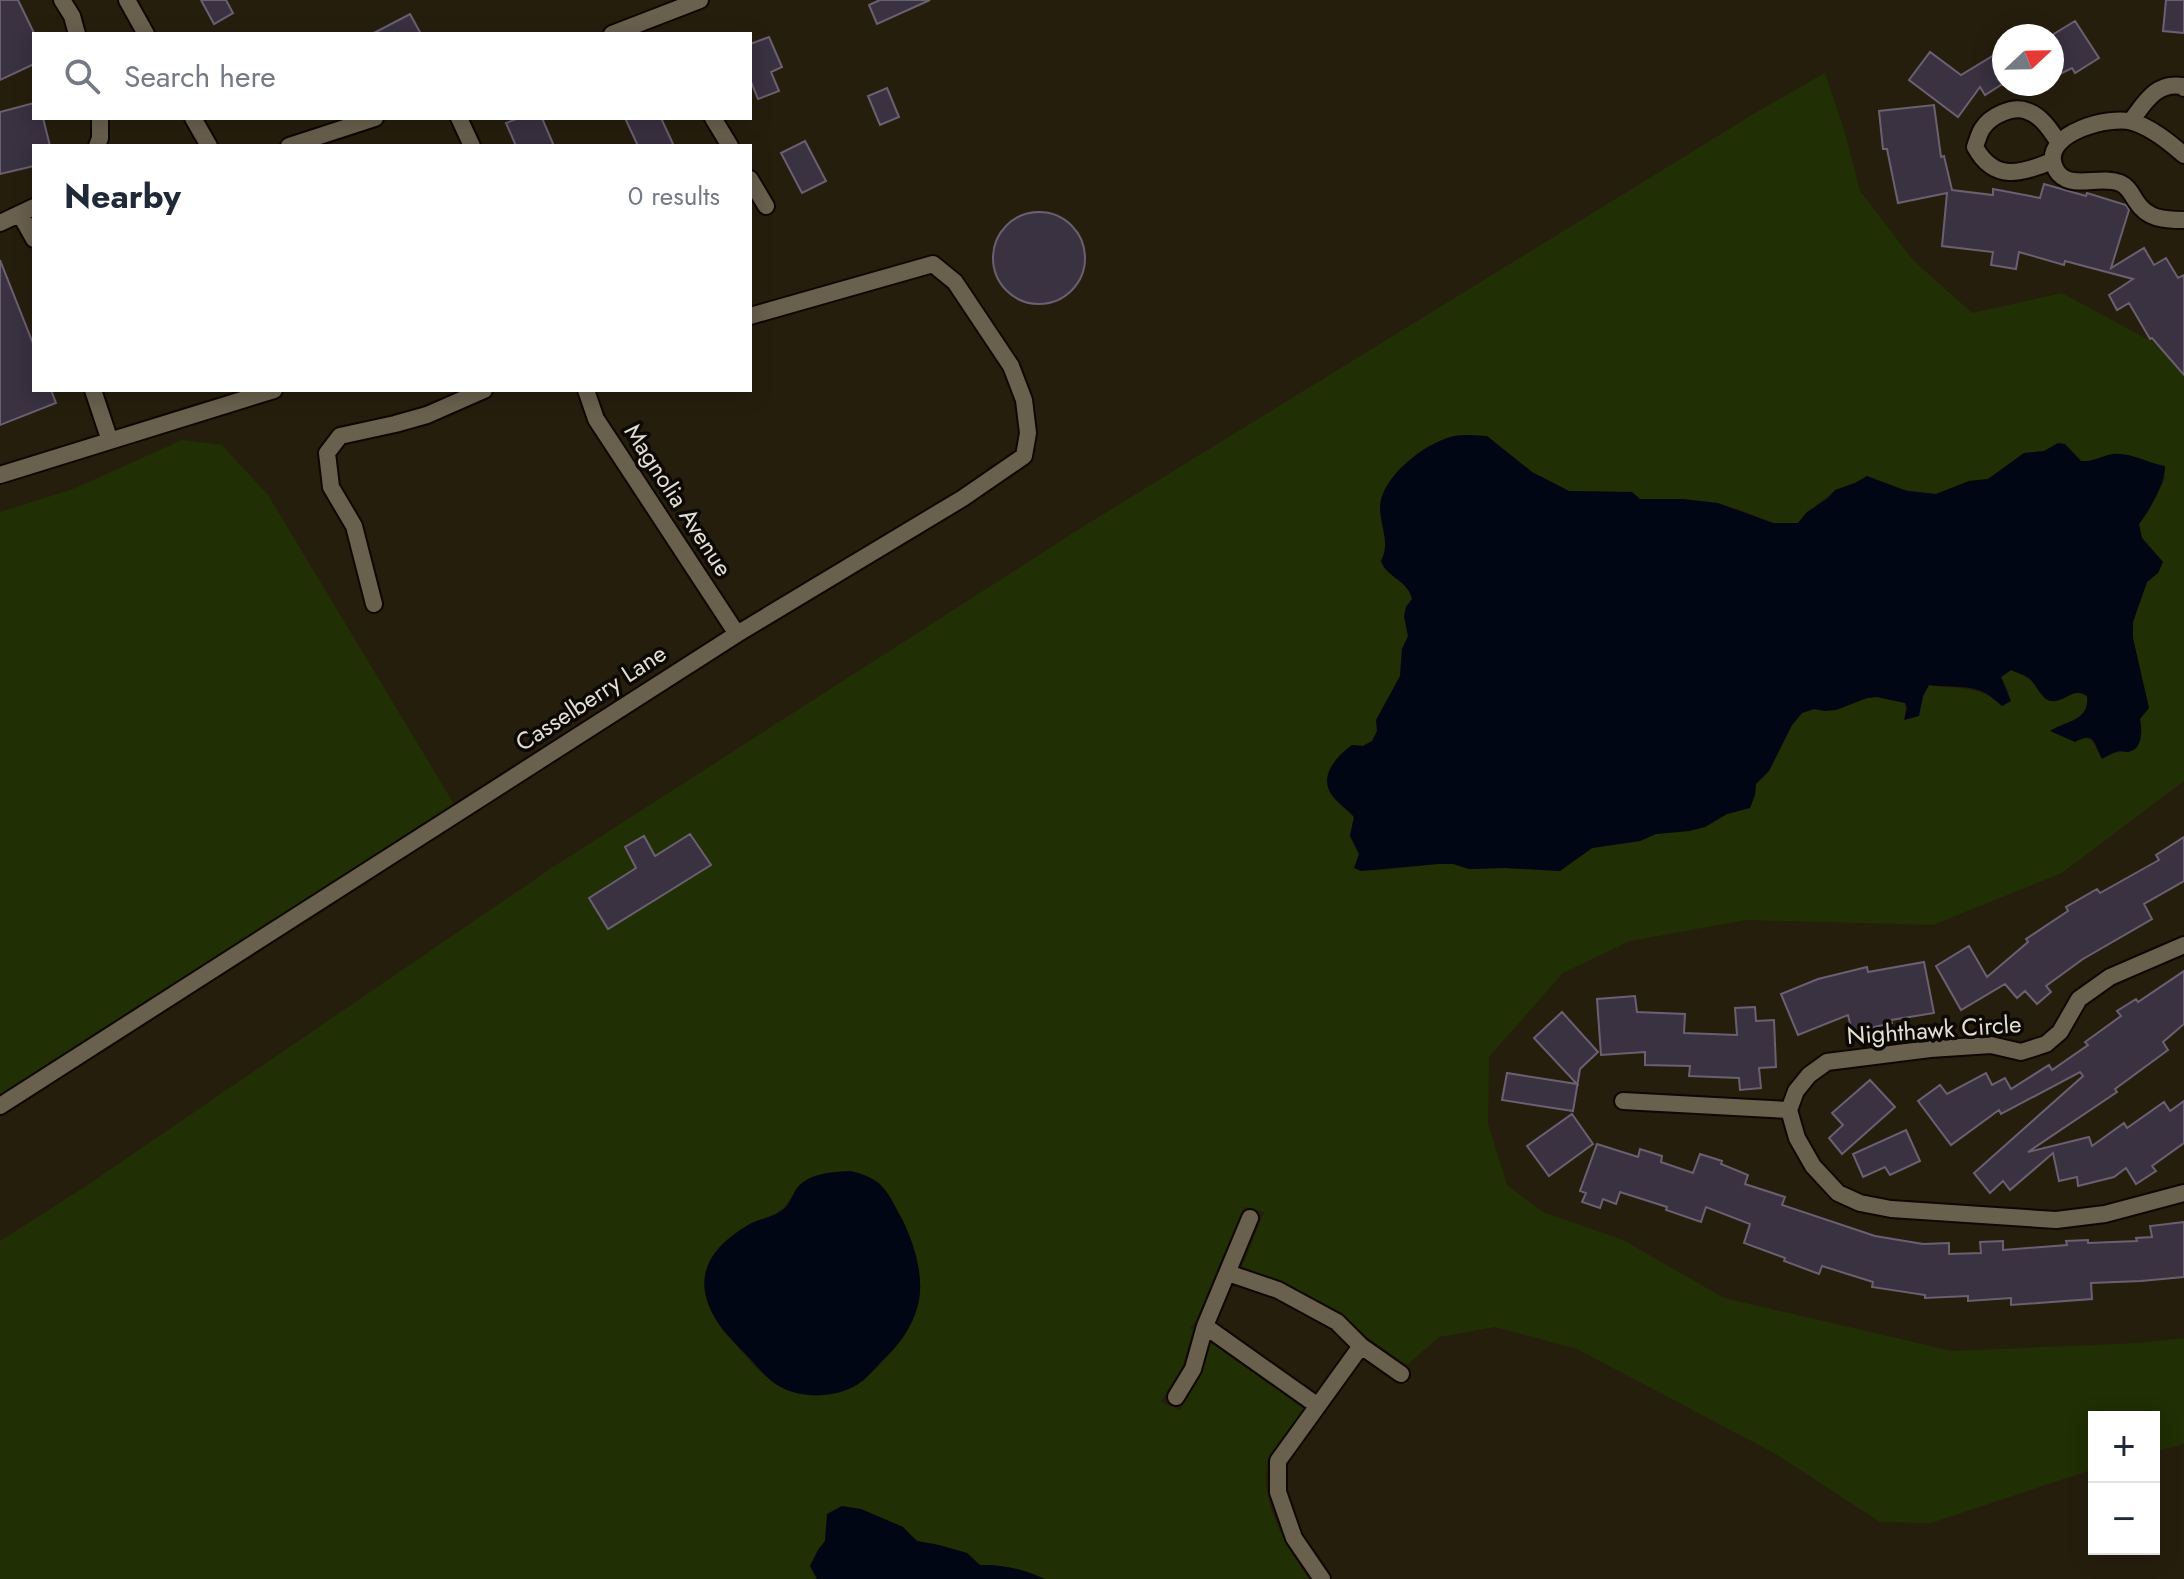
<!DOCTYPE html>
<meta charset="utf-8">
<style>
:root{--surface:#fff;--page:#f6f6f7;--text:#1f2937;--muted:#747a83;--line:#e0e1e3}
body{margin:0;font-family:Jost,sans-serif;background:var(--page);color:var(--text)}
.controls{position:absolute;right:24px;bottom:24px;display:grid;overflow:hidden;border-radius:0px;box-shadow:0 4px 20px #0003}
.controls button{width:72px;height:72px;display:grid;place-items:center;padding:0;border:0;border-bottom:2px solid var(--line);background:var(--surface);color:var(--text);font:40px sans-serif}
.compass{position:absolute;left:1992px;top:24px;width:72px;height:72px;border-radius:50%;background:var(--surface);box-shadow:0 4px 20px #0003;rotate:68deg}
.list{margin:0;padding:0;list-style:none}
h2{display:flex;justify-content:space-between;align-items:center;height:104px;margin:0;padding:0 32px;font-size:34px}
h2 small{font-size:26px;font-weight:400;color:var(--muted)}
.icon{flex:none;width:44px;height:44px;fill:none;stroke:currentColor;stroke-width:2;stroke-linecap:round;stroke-linejoin:round}
.map{position:relative;flex:none;width:2184px;height:1579px;overflow:hidden}
.search{position:absolute;background:var(--surface);box-shadow:0 4px 20px #0003;left:32px;top:32px;width:720px;height:88px;display:flex;align-items:center;gap:20px;box-sizing:border-box;padding:0 28px;border-radius:0px;color:var(--muted);font-size:30px}
.panel{position:absolute;background:var(--surface);box-shadow:0 4px 20px #0003;left:32px;top:144px;width:720px;height:248px;border-radius:0px}
.map>svg:first-child{display:block}
.green{fill:#202f04;fill-rule:evenodd}
.water{fill:#000614}
.building{fill:#3a3141;stroke:#6a6072;stroke-width:2}
.lines{fill:none;stroke-linecap:round;stroke-linejoin:round}
.street-casing{stroke:#0f0800;stroke-width:20}
.street{stroke:#6a604e;stroke-width:16}
.labels{text-anchor:middle;stroke-width:7;stroke-linejoin:round;paint-order:stroke}
.street-label{font-size:24px;fill:#e4dfd4;stroke:#0c0803}
</style>
<div class="map">
<svg width="2184" height="1579" viewBox="0 0 2184 1579">
<rect width="100%" height="100%" fill="#261e0d"/>
<path class="green" d="M 1825,73 L 1845,133 L 1860,191 L 1913,260 L 1972,313 L 2062,293 L 2184,359 L 2184,781 L 2062,873 L 1933,925 L 1746,920 L 1630,941 L 1563,973 L 1489,1057 L 1488,1124 L 1507,1185 L 1543,1212 L 1623,1240 L 1724,1298 L 1952,1351 L 2141,1343 L 2184,1338 L 2184,1444 L 2154,1452 L 2154,1417 L 2094,1417 L 2094,1469 L 1931,1523 L 1880,1522 L 1774,1453 L 1577,1349 L 1495,1327 L 1439,1337 L 1407,1365 L 1368,1338 L 1343,1314 L 1284,1282 L 1242,1267 L 1264,1212 L 1244,1207 L 1196,1321 L 1190,1328 L 1193,1330 L 1183,1366 L 1161,1402 L 1180,1410 L 1202,1373 L 1211,1343 L 1304,1409 L 1269,1456 C 1256,1497 1286,1546 1309,1579 L 1045,1579 C 1025,1570 1003,1564 980,1565 L 967,1553 L 939,1545 L 917,1541 L 903,1527 L 861,1509 L 825,1530 L 825,1541 L 818,1550 L 810,1566 L 817,1579 L 0,1579 L 0,1241 L 86,1186 L 550,869 L 1084,526 L 1760,110 ZM 1452,436 L 1487,436 L 1532,472 L 1569,491 L 1632,492 L 1640,499 L 1703,501 L 1741,510 L 1773,523 L 1798,524 C 1811,508 1835,487 1855,483 L 1936,494 L 1969,481 L 1988,479 L 2024,453 L 2044,451 L 2065,444 L 2081,461 L 2092,462 L 2103,457 L 2166,477 L 2148,512 L 2139,524 L 2142,538 L 2163,562 L 2158,573 L 2147,582 L 2133,622 L 2133,638 L 2143,682 L 2140,719 L 2142,732 L 2135,749 C 2126,753 2119,750 2110,755 L 2098,752 C 2093,736 2076,733 2063,724 C 2077,720 2089,714 2087,697 C 2075,688 2070,698 2058,700 C 2054,701 2049,699 2045,699 C 2036,684 2028,676 2011,670 L 2001,677 L 2009,692 L 1997,702 C 1977,685 1953,689 1929,685 L 1923,696 L 1919,716 L 1905,719 L 1905,703 L 1877,697 L 1867,698 L 1836,710 L 1825,711 L 1814,709 L 1802,713 L 1792,725 L 1769,771 L 1756,784 L 1755,795 L 1737,812 L 1727,814 L 1705,827 L 1689,831 L 1655,834 L 1640,841 L 1592,848 L 1560,871 L 1505,868 L 1469,869 L 1453,864 L 1438,864 L 1374,871 L 1359,854 L 1350,836 L 1354,817 L 1338,802 L 1352,745 L 1363,746 L 1372,741 L 1377,731 L 1377,720 L 1400,676 L 1402,649 L 1408,636 L 1404,616 L 1406,607 L 1412,599 C 1408,580 1387,578 1381,561 C 1390,544 1381,530 1381,512 C 1381,501 1408,460 1418,453 C 1427,445 1441,441 1452,436 ZM 850,1171 L 903,1338 C 879,1367 857,1394 817,1395 C 804,1395 792,1393 781,1387 C 758,1375 740,1348 723,1330 L 769,1217 C 781,1211 785,1207 792,1196 C 805,1177 829,1172 850,1171 Z
M 182,440 L 222,445 L 268,495 L 454,804 L 0,1094 L 0,512 L 73,489 Z"/>
<path class="water" d="M 1470,435 L 1487,436 L 1532,472 L 1569,491 L 1632,492 L 1640,499 L 1683,499 L 1718,503 L 1773,523 L 1798,523 L 1807,512 L 1828,498 L 1835,490 L 1855,483 L 1867,476 L 1907,491 L 1936,494 L 1969,481 L 1988,479 L 2024,453 L 2044,451 L 2058,443 L 2065,444 L 2081,461 C 2095,462 2100,456 2113,454 C 2130,452 2148,463 2165,466 C 2166,482 2149,511 2139,524 L 2142,538 L 2163,562 L 2158,573 L 2147,582 L 2133,622 L 2133,638 L 2149,708 L 2140,719 C 2142,731 2143,751 2127,752 C 2125,752 2122,751 2120,751 C 2114,752 2107,756 2102,759 C 2093,743 2096,731 2075,742 L 2050,731 C 2066,721 2090,721 2087,696 C 2073,686 2065,703 2051,701 C 2042,700 2036,684 2029,678 C 2023,674 2017,673 2011,670 L 2001,677 L 2011,701 L 2002,706 C 1997,702 1992,697 1987,694 C 1970,684 1948,688 1929,685 L 1923,696 L 1919,716 L 1904,720 L 1907,708 L 1905,703 L 1877,697 L 1867,698 L 1836,710 L 1825,711 L 1814,709 L 1802,713 L 1792,725 L 1769,771 L 1756,784 L 1755,795 L 1750,808 L 1727,814 L 1705,827 L 1689,831 L 1656,834 L 1640,841 L 1592,848 L 1560,871 L 1505,868 L 1469,869 L 1453,864 L 1438,864 L 1361,871 L 1354,868 L 1359,854 L 1350,836 L 1354,817 C 1347,809 1337,803 1331,794 C 1319,775 1337,756 1352,745 L 1363,746 L 1372,741 L 1377,731 L 1376,720 L 1400,676 L 1402,649 L 1408,636 L 1404,616 L 1406,607 L 1412,599 C 1408,580 1387,578 1381,561 C 1391,543 1380,526 1380,507 C 1381,477 1424,444 1451,437 C 1457,435 1464,435 1470,435 Z
M 850,1171 C 882,1178 886,1189 901,1217 C 914,1242 925,1277 918,1305 C 912,1328 899,1345 882,1361 C 874,1369 866,1380 855,1386 C 833,1398 801,1399 779,1386 C 769,1380 760,1370 752,1361 C 743,1351 732,1341 723,1330 C 690,1286 702,1252 748,1225 C 758,1219 771,1218 781,1211 C 789,1206 791,1198 795,1191 C 806,1173 831,1172 850,1171 Z
M 842,1506 L 861,1509 L 903,1527 L 917,1541 L 939,1545 L 967,1553 L 980,1565 C 1003,1564 1025,1570 1045,1579 L 817,1579 L 810,1566 L 818,1550 L 825,1541 L 827,1514 Z"/>
<path class="building" d="M 0,0 L 18,0 L 34,33 L 34,64 L 0,80 Z
M 201,0 L 226,0 L 233,13 L 214,24 Z
M 880,0 L 930,0 L 877,24 L 869,5 Z
M 2166,0 L 2184,0 L 2184,33 L 2163,31 Z
M 410,14 L 421,34 L 372,34 Z
M 2075,21 L 2099,58 L 2075,73 L 2072,68 L 2052,78 L 2052,35 Z
M 769,37 L 782,67 L 771,72 L 779,91 L 758,99 L 750,79 L 750,44 Z
M 2004,49 L 2004,83 L 1985,95 L 1980,87 L 1958,117 L 1909,80 L 1930,52 L 1961,75 Z
M 887,88 L 899,117 L 880,125 L 868,96 Z
M 34,103 L 34,118 L 43,118 L 50,146 L 34,146 L 34,166 L 0,174 L 0,112 Z
M 1934,105 L 1941,157 L 1944,156 L 1952,190 L 1993,195 L 1993,189 L 2040,198 L 2044,184 L 2086,196 L 2087,193 L 2126,205 L 2129,210 L 2111,268 L 2144,248 L 2154,265 L 2166,258 L 2178,278 L 2184,275 L 2184,375 L 2152,338 L 2150,339 L 2129,303 L 2117,310 L 2109,295 L 2133,279 L 2065,261 L 2064,265 L 2019,252 L 2016,269 L 1991,265 L 1993,252 L 1942,246 L 1947,193 L 1898,203 L 1887,149 L 1883,149 L 1879,111 Z
M 519,118 L 542,118 L 554,146 L 516,146 L 506,123 Z
M 625,118 L 661,118 L 674,146 L 638,146 Z
M 805,141 L 826,181 L 802,193 L 781,153 Z
M993 258a46 46 0 1 1 92 0a46 46 0 1 1-92 0Z
M 0,260 L 34,346 L 34,390 L 51,390 L 56,403 L 0,425 Z
M 690,834 L 711,865 L 608,929 L 589,898 L 636,868 L 625,847 L 644,836 L 655,856 Z
M 2184,837 L 2184,881 L 2144,904 L 2152,919 L 2083,959 L 2046,986 L 2051,992 L 2037,1004 L 2025,991 L 2017,998 L 2005,984 L 1961,1010 L 1936,966 L 1969,946 L 1987,977 L 2028,942 L 2026,939 L 2068,911 L 2066,907 L 2097,889 L 2100,893 L 2159,860 L 2156,855 Z
M 1924,962 L 1934,1013 L 1891,1020 L 1892,1023 L 1852,1032 L 1848,1015 L 1798,1035 L 1781,994 L 1818,979 L 1867,967 L 1868,972 Z
M 2184,971 L 2184,1024 L 2163,1042 L 2168,1050 L 2115,1089 L 2117,1092 L 2028,1152 L 2089,1137 L 2092,1146 L 2124,1123 L 2127,1128 L 2164,1102 L 2170,1111 L 2184,1101 L 2184,1143 L 2152,1166 L 2156,1171 L 2136,1184 L 2126,1168 L 2114,1177 L 2078,1186 L 2077,1177 L 2059,1181 L 2053,1153 L 2010,1190 L 2003,1181 L 1990,1193 L 1974,1173 L 2083,1076 L 2080,1072 L 2001,1114 L 1999,1110 L 1951,1145 L 1918,1101 L 1940,1085 L 1947,1094 L 1986,1073 L 1992,1085 L 2005,1078 L 2011,1089 L 2049,1065 L 2052,1070 L 2088,1045 L 2085,1042 L 2121,1016 L 2117,1011 L 2136,999 L 2138,1002 Z
M 1635,996 L 1637,1012 L 1685,1014 L 1684,1033 L 1737,1035 L 1735,1008 L 1755,1007 L 1756,1021 L 1774,1020 L 1776,1067 L 1759,1068 L 1761,1088 L 1740,1090 L 1739,1078 L 1689,1076 L 1690,1066 L 1645,1065 L 1645,1052 L 1601,1055 L 1597,999 Z
M 1562,1012 L 1598,1052 L 1580,1069 L 1573,1111 L 1502,1100 L 1507,1073 L 1577,1084 L 1534,1038 Z
M 1870,1080 L 1895,1107 L 1842,1154 L 1829,1138 L 1843,1125 L 1832,1113 Z
M 1572,1114 L 1593,1144 L 1549,1176 L 1527,1146 Z
M 1906,1130 L 1920,1161 L 1890,1175 L 1885,1167 L 1863,1177 L 1853,1154 Z
M 1597,1144 L 1638,1157 L 1640,1149 L 1662,1156 L 1661,1162 L 1693,1173 L 1700,1154 L 1722,1161 L 1721,1164 L 1748,1175 L 1745,1184 L 1785,1197 L 1782,1205 L 1875,1236 L 1923,1244 L 1949,1243 L 1949,1254 L 1981,1253 L 1980,1242 L 2003,1241 L 2003,1250 L 2067,1245 L 2066,1241 L 2088,1240 L 2088,1243 L 2137,1241 L 2136,1238 L 2152,1237 L 2150,1226 L 2184,1222 L 2184,1277 L 2141,1281 L 2091,1283 L 2092,1299 L 2011,1305 L 2011,1298 L 1968,1301 L 1968,1296 L 1925,1298 L 1925,1295 L 1872,1287 L 1873,1282 L 1822,1266 L 1819,1274 L 1784,1261 L 1785,1258 L 1744,1243 L 1750,1224 L 1706,1207 L 1701,1222 L 1666,1210 L 1667,1207 L 1620,1192 L 1616,1204 L 1603,1199 L 1600,1208 L 1582,1202 L 1586,1193 L 1580,1191 Z"/>
<g class="lines">
<defs>
<path id="street" d="M 62,0 L 72,16 L 77,34
M 127,0 L 146,34
M 612,34 L 700,0
M 193,118 L 209,146
M 459,118 L 472,146
M 713,118 L 730,146
M 2131,121 C 2145,102 2156,82 2182,86 L 2184,88
M 97,146 L 100,138 L 100,118
M 289,146 L 375,118
M 2184,155 C 2169,142 2152,128 2133,122 C 2110,115 2043,133 2054,165 C 2056,171 2059,176 2066,179 C 2081,186 2103,176 2120,183 C 2128,186 2132,195 2136,201 C 2147,219 2164,220 2184,220
M 2052,161 C 2021,174 1994,182 1975,147 C 1977,141 1979,134 1982,129 C 1990,116 2013,105 2027,111 C 2042,116 2051,131 2059,143
M 750,179 L 766,206
M 20,214 L 34,239
M 0,223 L 34,207
M 93,390 L 110,441
M 586,390 L 596,419 L 737,634
M 0,475 L 274,390
M 374,604 L 354,526 L 331,487 L 327,453 L 340,436 L 395,424 L 427,415 L 484,390
M 2184,945 L 2110,977 L 2079,999 L 2060,1032 L 2046,1044 L 2021,1052 L 1991,1045 L 1930,1049 L 1827,1062 L 1809,1075 L 1796,1091 L 1789,1110 L 1797,1138 L 1813,1166 L 1838,1193 L 1860,1203 L 1891,1209 L 2056,1220 L 2105,1214 L 2184,1193
M 1623,1101 L 1789,1110
M 0,1106 L 737,634 L 963,498 L 1024,456 L 1028,433 L 1024,400 L 1011,366 L 955,282 L 933,264 L 750,316
M 1228,1273 L 1278,1290 L 1337,1322 L 1361,1346 L 1401,1374
M 1205,1326 L 1318,1406
M 1176,1397 L 1193,1369 L 1205,1326 L 1250,1218
M 1322,1579 L 1294,1538 L 1278,1492 L 1278,1461 L 1361,1346"/>
</defs>
<use href="#street" class="street-casing"/>
<use href="#street" class="street"/>
</g>
<g class="labels">
<g class="street-label">
<text transform="translate(678 500) rotate(57)" y="8">Magnolia Avenue</text>
<text transform="translate(591 698) rotate(-33)" y="8">Casselberry Lane</text>
<text transform="translate(1934 1030) rotate(-4)" y="8">Nighthawk Circle</text>
</g>
</g>
</svg>
<div class="controls">
<button>+</button>
<button>−</button>
</div>
<svg class="compass" viewBox="-18 -18 36 36"><path d="M0-13l5 13h-10z" fill="#e53935"/><path d="M0 13l5-13h-10z" fill="#747a83"/></svg>
<div class="search"><svg class="icon" aria-label="search" viewBox="0 0 24 24"><circle cx="10" cy="10" r="6"/><path d="M15 15l6 6"/></svg>Search here</div>
<section class="panel">
<h2>Nearby<small>0 results</small></h2>
<ul class="list">
</ul>
</section>
</div>
